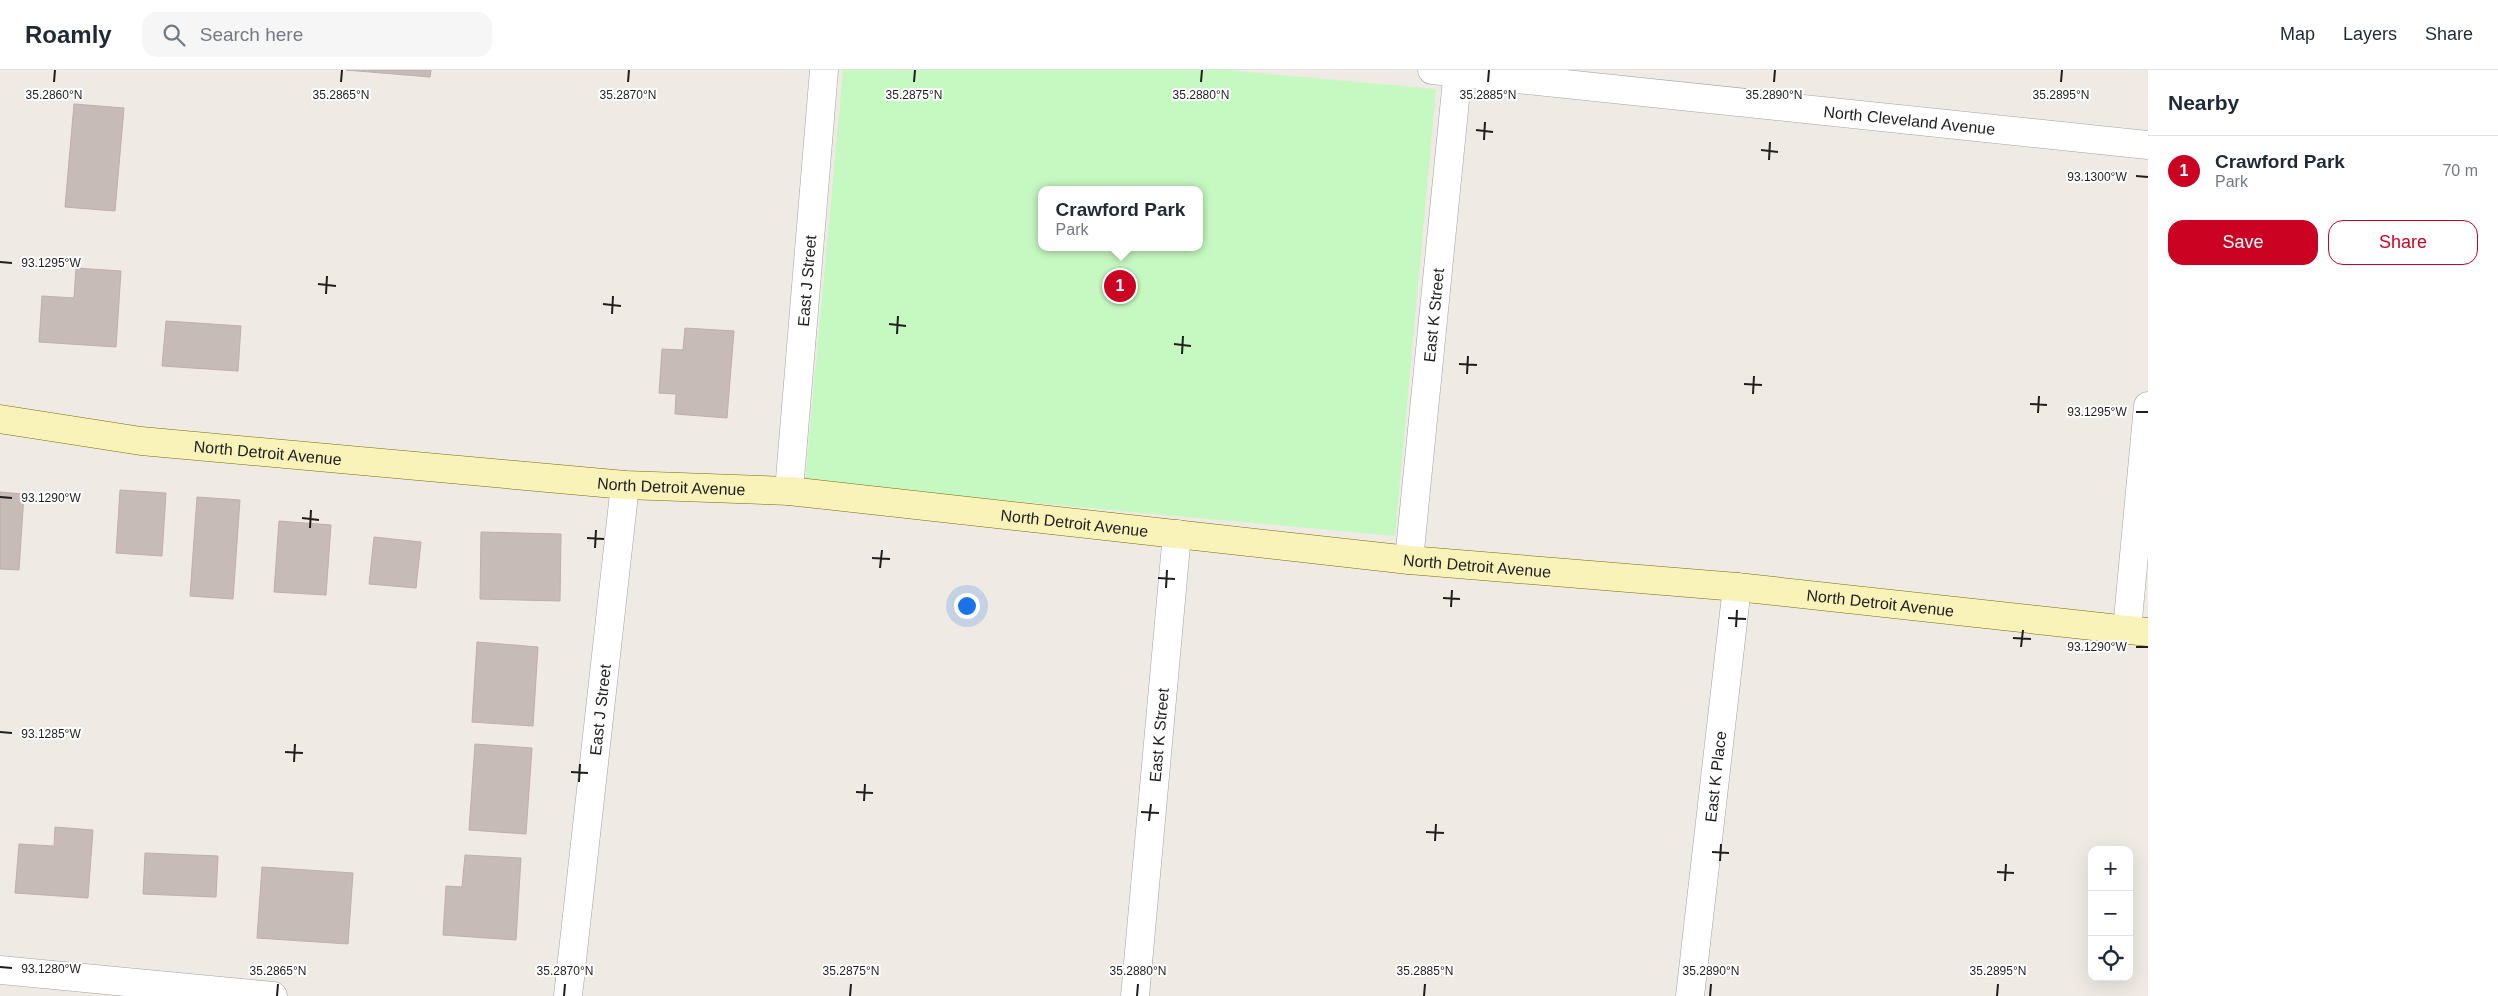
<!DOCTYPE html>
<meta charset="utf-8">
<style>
:root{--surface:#fff;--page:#f6f6f7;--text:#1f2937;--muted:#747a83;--line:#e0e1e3;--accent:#cb0222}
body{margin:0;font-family:Arial,sans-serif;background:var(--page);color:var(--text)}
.controls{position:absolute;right:15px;bottom:15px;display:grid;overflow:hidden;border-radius:10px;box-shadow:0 5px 20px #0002}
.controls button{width:45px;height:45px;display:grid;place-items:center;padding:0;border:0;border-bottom:1px solid var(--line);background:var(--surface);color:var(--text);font:25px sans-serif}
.you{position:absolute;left:966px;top:535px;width:18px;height:18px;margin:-12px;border:4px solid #fff;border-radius:50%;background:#1a73e8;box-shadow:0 0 0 8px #1a73e833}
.badge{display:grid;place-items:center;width:32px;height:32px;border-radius:50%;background:var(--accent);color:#fff;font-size:16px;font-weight:700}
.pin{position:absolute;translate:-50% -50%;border:2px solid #fff;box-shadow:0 1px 5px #0006}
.popup{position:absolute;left:1038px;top:116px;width:165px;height:65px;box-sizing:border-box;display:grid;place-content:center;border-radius:10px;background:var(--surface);filter:drop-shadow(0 1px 4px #0005);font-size:16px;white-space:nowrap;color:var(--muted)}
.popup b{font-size:19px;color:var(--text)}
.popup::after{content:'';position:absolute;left:50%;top:100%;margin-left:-10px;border:10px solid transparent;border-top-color:var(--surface)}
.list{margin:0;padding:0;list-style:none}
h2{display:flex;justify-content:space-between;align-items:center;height:65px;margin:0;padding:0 20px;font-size:21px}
h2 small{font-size:16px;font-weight:400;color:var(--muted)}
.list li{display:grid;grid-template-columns:32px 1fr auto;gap:15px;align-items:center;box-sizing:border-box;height:70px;padding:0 20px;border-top:1px solid var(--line)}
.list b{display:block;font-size:19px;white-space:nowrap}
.list p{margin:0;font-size:16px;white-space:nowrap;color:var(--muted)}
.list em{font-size:16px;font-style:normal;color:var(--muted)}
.actions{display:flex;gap:10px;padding:15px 20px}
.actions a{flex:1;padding:11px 0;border:1px solid var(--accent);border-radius:15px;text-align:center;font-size:18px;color:var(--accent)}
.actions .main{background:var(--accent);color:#fff}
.icon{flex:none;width:28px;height:28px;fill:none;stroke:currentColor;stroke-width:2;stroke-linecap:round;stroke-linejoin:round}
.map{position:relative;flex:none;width:2148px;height:926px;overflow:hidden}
header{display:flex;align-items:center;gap:30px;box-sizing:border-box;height:70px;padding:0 25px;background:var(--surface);border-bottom:1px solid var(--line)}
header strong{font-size:24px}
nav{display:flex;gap:28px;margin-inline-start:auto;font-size:18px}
.search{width:350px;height:45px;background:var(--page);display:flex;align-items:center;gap:12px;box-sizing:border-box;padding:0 18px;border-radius:15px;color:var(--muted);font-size:19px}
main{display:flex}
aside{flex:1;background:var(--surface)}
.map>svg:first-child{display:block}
.park{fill:#c6f9c2;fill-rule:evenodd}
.building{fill:#c7bbb8;stroke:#c1aea7}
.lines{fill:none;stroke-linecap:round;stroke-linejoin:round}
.street-casing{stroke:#a2a2a2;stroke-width:29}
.secondary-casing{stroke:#756f06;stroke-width:29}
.street{stroke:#fff;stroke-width:28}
.secondary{stroke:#f9f2b9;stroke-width:28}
.ticks{fill:none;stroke:#1e1e1e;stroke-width:2}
.labels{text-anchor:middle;stroke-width:4;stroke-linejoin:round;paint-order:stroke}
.street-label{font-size:16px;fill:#1e1e1e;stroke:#fff}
.ticks-label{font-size:12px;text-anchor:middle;fill:#1e1e1e;stroke:#fff;stroke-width:4;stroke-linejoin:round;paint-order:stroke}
</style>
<header>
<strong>Roamly</strong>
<div class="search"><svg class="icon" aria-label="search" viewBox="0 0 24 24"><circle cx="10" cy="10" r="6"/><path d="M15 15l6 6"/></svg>Search here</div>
<nav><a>Map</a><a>Layers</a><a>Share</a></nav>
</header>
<main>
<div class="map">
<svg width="2148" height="926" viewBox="0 0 2148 926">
<rect width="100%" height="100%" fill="#efeae4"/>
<path class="park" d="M 843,0 L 1226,0 L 1436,19 L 1395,466 L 805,412 ZM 1041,120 L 1199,120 L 1199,177 L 1041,177 Z"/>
<path class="building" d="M 346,0 L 431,0 L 430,7 Z
M 74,34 L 124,38 L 115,141 L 65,137 Z
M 76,198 L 121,201 L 116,277 L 39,272 L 42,226 L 74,228 Z
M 166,251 L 241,256 L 238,301 L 162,296 Z
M 685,258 L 734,261 L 727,348 L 675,344 L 676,324 L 659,323 L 662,279 L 683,280 Z
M 120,420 L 166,423 L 162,486 L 116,483 Z
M 0,422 L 24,424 L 19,500 L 0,499 Z
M 197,427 L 240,430 L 233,529 L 190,526 Z
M 279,451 L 331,455 L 326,525 L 274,522 Z
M 481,462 L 561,464 L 560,531 L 480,529 Z
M 374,467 L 421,472 L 416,518 L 369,514 Z
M 477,572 L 538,577 L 533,656 L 472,652 Z
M 475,674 L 532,678 L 526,764 L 469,760 Z
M 55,757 L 93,760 L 88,828 L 15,823 L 19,774 L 54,776 Z
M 145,783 L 218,786 L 216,827 L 143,824 Z
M 465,785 L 521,788 L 516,870 L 443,865 L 446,816 L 462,817 Z
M 262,797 L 353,803 L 348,874 L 257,868 Z"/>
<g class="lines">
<defs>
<g id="street">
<path id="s1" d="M 1432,0 L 2148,75"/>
<path id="s2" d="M 789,421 L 824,0"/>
<path id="s3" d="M 1409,490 L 1458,0"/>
<path d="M 2127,560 L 2148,336"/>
<path d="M 0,900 L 273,926"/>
<path id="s4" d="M 568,926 L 625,415"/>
<path id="s5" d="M 1135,926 L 1177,464"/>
<path id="s6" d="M 1690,926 L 1737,517"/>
</g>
<g id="secondary">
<path id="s7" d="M 0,349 L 141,371 L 625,415 L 789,421 L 1409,490 L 1737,517 L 2148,562"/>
</g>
</defs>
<use href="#street" class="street-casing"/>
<use href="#secondary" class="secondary-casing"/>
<use href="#street" class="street"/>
<use href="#secondary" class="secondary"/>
</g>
<path class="ticks" d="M 54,12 L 55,0M 341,12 L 342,0M 628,12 L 629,0M 914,12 L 915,0M 1201,12 L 1202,0M 1488,12 L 1489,0M 1774,12 L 1775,0M 2061,12 L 2062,0M 1476,60 L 1493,62M 1484,70 L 1485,52M 1761,80 L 1778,82M 1769,90 L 1770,72M 2136,106 L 2148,107M 0,192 L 12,193M 318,214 L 336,216M 326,224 L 327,206M 603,234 L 621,236M 612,244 L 613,226M 889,254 L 906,256M 897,264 L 898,246M 1174,274 L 1191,276M 1182,284 L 1183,266M 1459,294 L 1477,295M 1467,304 L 1468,286M 1744,314 L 1762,315M 1753,324 L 1754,306M 2030,334 L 2047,335M 2136,342 L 2148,342M 2038,343 L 2039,326M 0,427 L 12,428M 302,448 L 319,450M 310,458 L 311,440M 587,468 L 604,469M 595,478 L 596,460M 872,488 L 890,489M 880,498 L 882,480M 1158,508 L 1175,509M 1166,518 L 1167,500M 1443,528 L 1460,529M 1451,537 L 1452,520M 1728,548 L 1746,549M 1736,557 L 1737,540M 2013,568 L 2031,569M 2021,577 L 2023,560M 2136,577 L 2148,577M 0,662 L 12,663M 285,682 L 303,683M 294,692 L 295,674M 571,702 L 588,703M 579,712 L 580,694M 856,722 L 873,723M 864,731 L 865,714M 1141,742 L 1159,743M 1149,751 L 1151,734M 1426,762 L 1444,763M 1435,771 L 1436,754M 1712,782 L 1729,783M 1720,791 L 1721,774M 1997,802 L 2014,803M 2005,811 L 2006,794M 0,897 L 12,898M 277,926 L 278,914M 564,926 L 565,914M 850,926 L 851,914M 1137,926 L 1138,914M 1424,926 L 1425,914M 1710,926 L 1711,914M 1997,926 L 1998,914"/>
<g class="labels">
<g class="street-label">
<text dy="6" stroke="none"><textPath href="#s1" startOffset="480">North Cleveland Avenue</textPath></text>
<text dy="6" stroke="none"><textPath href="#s2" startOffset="211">East J Street</textPath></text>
<text dy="6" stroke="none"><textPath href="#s3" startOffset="246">East K Street</textPath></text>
<text dy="6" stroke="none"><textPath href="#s7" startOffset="270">North Detroit Avenue</textPath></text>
<text dy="6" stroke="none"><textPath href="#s7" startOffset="675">North Detroit Avenue</textPath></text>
<text dy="6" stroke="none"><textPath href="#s7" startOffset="1080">North Detroit Avenue</textPath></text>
<text dy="6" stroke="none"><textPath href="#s7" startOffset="1485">North Detroit Avenue</textPath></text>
<text dy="6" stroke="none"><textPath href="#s7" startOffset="1890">North Detroit Avenue</textPath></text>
<text dy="6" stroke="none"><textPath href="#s4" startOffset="288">East J Street</textPath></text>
<text dy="6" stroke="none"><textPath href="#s5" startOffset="262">East K Street</textPath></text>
<text dy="6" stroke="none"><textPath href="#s6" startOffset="221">East K Place</textPath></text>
</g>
</g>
<g class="ticks-label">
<text x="54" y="29">35.2860°N</text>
<text x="341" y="29">35.2865°N</text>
<text x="628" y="29">35.2870°N</text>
<text x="914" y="29">35.2875°N</text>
<text x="1201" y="29">35.2880°N</text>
<text x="1488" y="29">35.2885°N</text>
<text x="1774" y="29">35.2890°N</text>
<text x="2061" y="29">35.2895°N</text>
<text x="2097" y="111">93.1300°W</text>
<text x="51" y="197">93.1295°W</text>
<text x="2097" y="346">93.1295°W</text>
<text x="51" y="432">93.1290°W</text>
<text x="2097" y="581">93.1290°W</text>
<text x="51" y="668">93.1285°W</text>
<text x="51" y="903">93.1280°W</text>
<text x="278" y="905">35.2865°N</text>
<text x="565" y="905">35.2870°N</text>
<text x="851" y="905">35.2875°N</text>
<text x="1138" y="905">35.2880°N</text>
<text x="1425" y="905">35.2885°N</text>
<text x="1711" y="905">35.2890°N</text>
<text x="1998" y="905">35.2895°N</text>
</g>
</svg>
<div class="controls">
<button>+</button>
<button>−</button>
<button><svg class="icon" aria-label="locate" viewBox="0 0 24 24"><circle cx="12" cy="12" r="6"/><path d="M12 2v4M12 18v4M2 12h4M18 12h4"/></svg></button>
</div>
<div class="you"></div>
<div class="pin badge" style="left:1120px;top:216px">1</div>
<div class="popup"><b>Crawford Park</b>Park</div>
</div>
<aside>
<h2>Nearby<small></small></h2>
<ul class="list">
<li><span class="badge">1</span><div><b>Crawford Park</b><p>Park</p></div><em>70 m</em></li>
</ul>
<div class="actions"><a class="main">Save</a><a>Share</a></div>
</aside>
</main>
